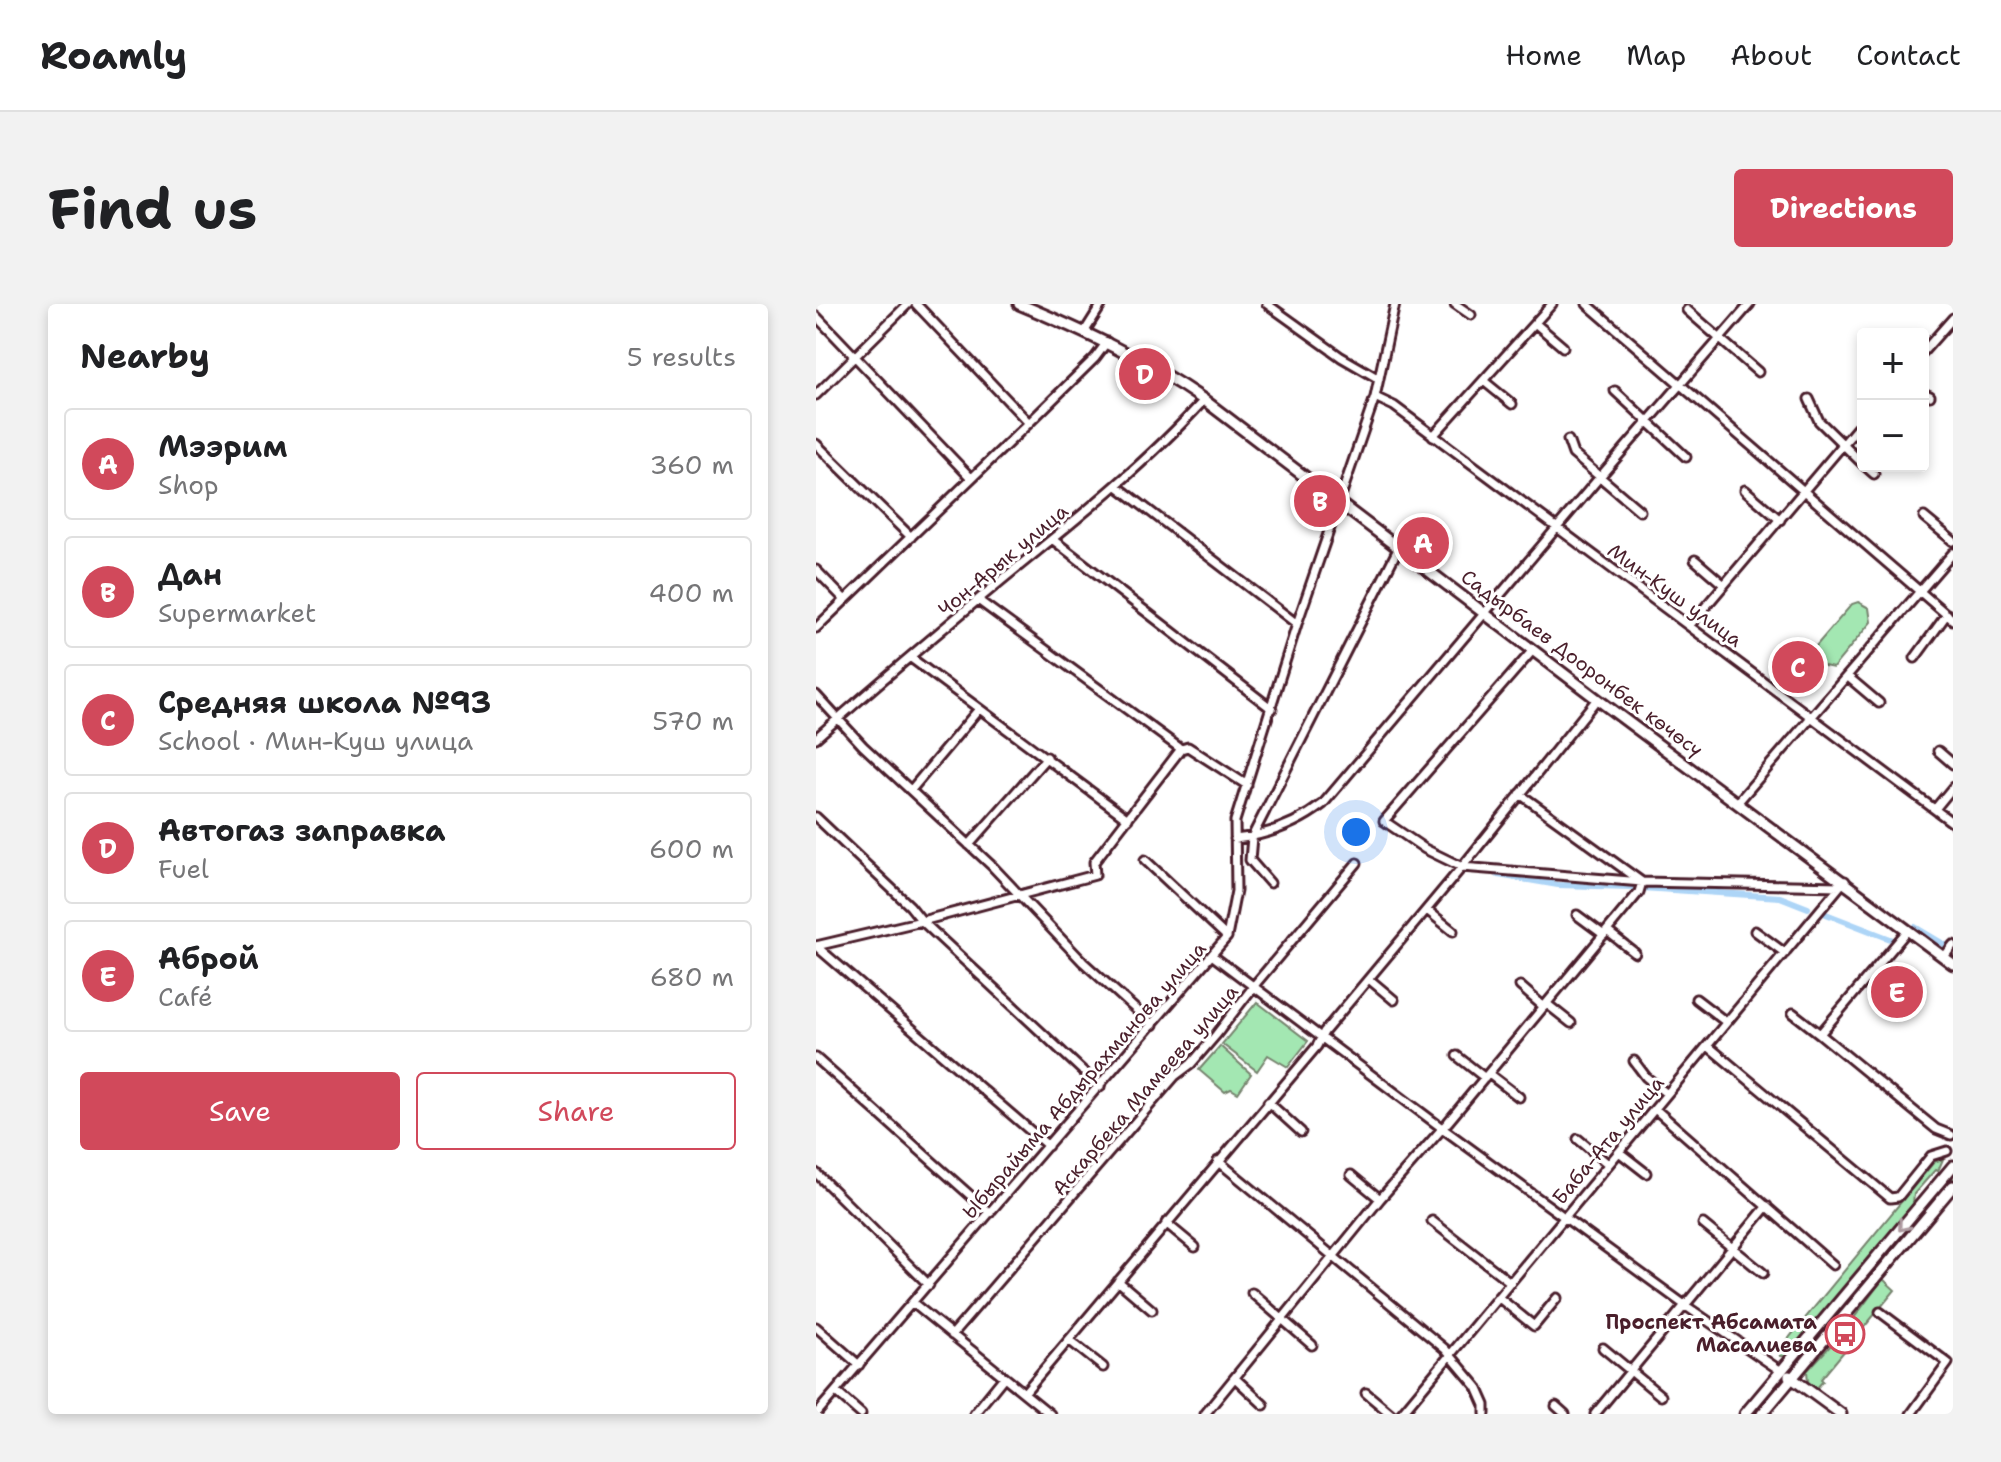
<!DOCTYPE html>
<meta charset="utf-8">
<style>
:root{--surface:#fff;--page:#f2f2f2;--text:#202124;--muted:#757577;--line:#e0e0e0;--accent:#d1495b}
body{margin:0;font-family:"Shantell Sans",sans-serif;background:var(--page);color:var(--text)}
.controls{position:absolute;right:24px;top:24px;display:grid;overflow:hidden;border-radius:8px;box-shadow:0 4px 12px #0003}
.controls button{width:72px;height:72px;display:grid;place-items:center;padding:0;border:0;border-bottom:2px solid var(--line);background:var(--surface);color:var(--text);font:40px sans-serif}
.you{position:absolute;left:540px;top:528px;width:28px;height:28px;margin:-20px;border:6px solid #fff;border-radius:50%;background:#1a73e8;box-shadow:0 0 0 12px #1a73e833}
.badge{display:grid;place-items:center;width:52px;height:52px;border-radius:50%;background:var(--accent);color:#fff;font-size:26px;font-weight:700}
.pin{position:absolute;translate:-50% -50%;border:4px solid #fff;box-shadow:0 2px 8px #0006}
.list{margin:0;padding:0;list-style:none}
h2{display:flex;justify-content:space-between;align-items:center;height:104px;margin:0;padding:0 32px;font-size:34px}
h2 small{font-size:26px;font-weight:400;color:var(--muted)}
.list li{display:grid;grid-template-columns:52px 1fr auto;gap:24px;align-items:center;box-sizing:border-box;height:112px;margin:0 16px 16px;padding:0 16px;border:2px solid var(--line);border-radius:8px}
.list b{display:block;font-size:30px;white-space:nowrap}
.list p{margin:0;font-size:26px;white-space:nowrap;color:var(--muted)}
.list em{font-size:26px;font-style:normal;color:var(--muted)}
.actions{display:flex;gap:16px;padding:24px 32px}
.actions a{flex:1;padding:18px 0;border:2px solid var(--accent);border-radius:8px;text-align:center;font-size:28px;color:var(--accent)}
.actions .main{background:var(--accent);color:#fff}
.map{position:relative;flex:none;width:1137px;height:1110px;overflow:hidden;border-radius:8px}
header{display:flex;align-items:center;gap:48px;box-sizing:border-box;height:112px;padding:0 40px;background:var(--surface);border-bottom:2px solid var(--line)}
header strong{font-size:38px}
nav{display:flex;gap:44px;margin-inline-start:auto;font-size:28px}
.intro{display:flex;align-items:center;justify-content:space-between;box-sizing:border-box;height:192px;padding:0 48px}
h1{margin:0;font-size:56px}
.button{padding:20px 36px;border-radius:8px;background:var(--accent);color:#fff;font-size:28px;font-weight:700}
main{display:flex;gap:48px;padding:0 48px}
aside{flex:1;background:var(--surface);border-radius:8px;box-shadow:0 4px 12px #0003}
.map>svg:first-child{display:block}
.green{fill:#a3e7b2;stroke:#76836e;stroke-width:2}
.lines{fill:none;stroke-linecap:round;stroke-linejoin:round}
.canal{stroke:#add5f7;stroke-width:6}
.minor-casing{stroke:#4a1f2b;stroke-width:13}
.major-casing{stroke:#4a1f2b;stroke-width:15}
.minor{stroke:#fff;stroke-width:7}
.major{stroke:#fff;stroke-width:9}
.oneway{stroke:#ae9aa0}
.labels{text-anchor:middle;stroke-width:6;stroke-linejoin:round;paint-order:stroke}
.street-label{font-size:20px;fill:#4a1f2b;stroke:#fff}
.poi-label{font-size:20px;font-weight:bold;fill:#4a1f2b;stroke:#fff;text-anchor:end}
</style>
<header>
<strong>Roamly</strong>
<nav><a>Home</a><a>Map</a><a>About</a><a>Contact</a></nav>
</header>
<div class="intro"><h1>Find us</h1><a class="button">Directions</a></div>
<main>
<aside>
<h2>Nearby<small>5 results</small></h2>
<ul class="list">
<li><span class="badge">A</span><div><b>Мээрим</b><p>Shop</p></div><em>360 m</em></li>
<li><span class="badge">B</span><div><b>Дан</b><p>Supermarket</p></div><em>400 m</em></li>
<li><span class="badge">C</span><div><b>Средняя школа №93</b><p>School · Мин-Куш улица</p></div><em>570 m</em></li>
<li><span class="badge">D</span><div><b>Автогаз заправка</b><p>Fuel</p></div><em>600 m</em></li>
<li><span class="badge">E</span><div><b>Аброй</b><p>Café</p></div><em>680 m</em></li>
</ul>
<div class="actions"><a class="main">Save</a><a>Share</a></div>
</aside>
<div class="map">
<svg width="1137" height="1110" viewBox="0 0 1137 1110">
<rect width="100%" height="100%" fill="#fff"/>
<filter id="ink" filterUnits="userSpaceOnUse"><feTurbulence type="fractalNoise" baseFrequency=".0125" numOctaves="2"/><feDisplacementMap in="SourceGraphic" scale="16" xChannelSelector="R" yChannelSelector="G"/><feConvolveMatrix kernelMatrix="1 2 1 2 8 2 1 2 1" color-interpolation-filters="sRGB"/></filter>
<g filter="url(#ink)">
<path class="green" d="M 1042,298 L 1053,304 L 1055,318 L 1017,364 L 1004,361 L 999,353 L 1000,342 L 1036,300 Z
M 441,698 L 492,737 L 472,763 L 452,751 L 441,767 L 406,740 Z
M 404,742 L 435,770 L 422,789 L 415,785 L 409,788 L 383,766 Z
M 1127,855 L 1122,867 L 1119,866 L 1098,890 L 1097,901 L 972,1052 L 964,1052 L 963,1046 L 1118,858 Z
M 1137,870 L 1137,875 L 984,1058 L 981,1056 Z
M 1067,975 L 1079,986 L 1005,1075 L 1007,1077 L 1000,1085 L 992,1078 L 991,1067 L 1015,1041 L 1020,1042 L 1040,1016 L 1038,1014 Z"/>
<g class="lines">
<path class="canal" d="M 682,571 L 742,581 L 816,583
M 826,584 L 964,593 L 992,604
M 1010,610 L 1077,636
M 1099,623 L 1131,642"/>
<defs>
<path id="minor" d="M 100,0 L 213,119
M 451,0 L 525,53 L 563,75
M 639,0 L 655,11
M 771,0 L 1137,316
M 871,6 L 942,68
M 0,12 L 155,174
M 720,20 L 747,43
M 269,27 L 286,0
M 1107,48 L 1137,14
M 669,78 L 696,100
M 799,87 L 870,153
M 1107,89 L 1114,92
M 0,91 L 92,0
M 559,93 L 578,102 L 1137,519
M 993,95 L 1003,117 L 1047,160
M 617,132 L 736,0
M 752,136 L 757,150 L 824,207
M 0,140 L 95,233
M 1049,162 L 1058,170
M 301,182 L 481,320
M 929,186 L 964,216
M 1108,213 L 1137,237
M 236,235 L 456,405
M 879,256 L 908,281
M 0,266 L 29,296
M 162,296 L 365,445 L 372,443 L 431,481
M 874,321 L 1047,117
M 0,324 L 213,119 L 279,54 L 291,38
M 717,346 L 568,517 L 609,545 L 646,563 L 826,578 L 1024,582 L 1029,577
M 95,354 L 312,515
M 1099,354 L 1131,310
M 1031,372 L 1063,399
M 0,391 L 47,442 L 176,562 L 267,658 L 337,721
M 0,434 C 61,380 124,327 187,275 C 257,218 327,163 388,96
M 1122,447 L 1137,460
M 95,486 L 163,405
M 922,498 L 1137,249
M 1119,505 L 1137,483
M 0,513 L 94,602 L 106,617 L 284,783
M 419,535 C 452,531 481,520 507,500 L 783,174 L 934,0
M 153,541 L 231,453
M 329,556 L 411,633
M 454,579 L 434,556 L 436,533 L 583,243
M 611,606 L 637,627
M 761,611 L 788,631
M 1092,626 L 1004,730 L 1120,825 L 1135,831
M 791,627 L 819,649
M 939,627 L 969,649
M 0,642 L 106,617 L 279,571 L 278,558 L 365,445
M 0,642 L 232,842
M 397,652 L 626,824 L 870,1002 L 965,1067
M 1128,653 L 1137,641
M 553,675 L 578,696
M 704,682 L 728,703
M 880,695 L 910,718
M 731,700 L 755,719
M 977,709 L 1004,730
M 892,742 L 1074,894 L 1082,893 L 1115,852 L 1131,847
M 641,752 L 669,774
M 0,754 L 174,909
M 818,757 L 830,773 L 851,790
M 673,770 L 703,793
M 452,798 L 485,828
M 839,805 L 1017,961
M 762,835 L 792,860
M 803,848 L 830,869
M 402,857 L 629,1045 L 661,1083 L 669,1101 L 669,1110
M 0,869 L 113,981
M 535,871 L 564,895
M 616,917 L 694,978
M 350,919 L 379,943
M 887,920 L 947,969
M 302,977 L 336,1006
M 436,989 L 496,1041
M 682,993 L 718,1022 L 741,994
M 97,999 L 234,1110
M 1064,1008 L 1132,1059 L 1095,1110
M 0,1023 L 43,1061
M 136,1031 L 359,772 L 375,760 L 400,731 L 441,678 L 541,559
M 253,1036 L 287,1063
M 787,1044 L 845,1092
M 419,1074 L 448,1101
M 20,1088 L 45,1110
M 208,1089 L 501,742 L 508,728 L 646,563 L 781,395
M 550,1089 L 575,1110
M 740,1102 L 749,1110
M 0,1110 L 411,633 L 420,587 L 419,517 L 481,320 L 559,93 L 579,0
M 158,1110 L 188,1073
M 389,1110 L 564,895 L 632,818 L 823,588 L 826,578 L 704,490
M 585,1110 L 1024,582
M 779,1110 L 951,902"/>
<path id="major" d="M 203,0 C 268,27 330,56 388,96 L 781,395 L 1137,660
M 973,1072 L 1025,1110
M 929,1110 L 1137,862
M 946,1110 L 1137,882"/>
</defs>
<use href="#minor" class="minor-casing"/>
<use href="#major" class="major-casing"/>
<use href="#minor" class="minor"/>
<use href="#major" class="major"/>
</g>
<defs><path id="oneway-chevron" d="M-2-3.5L2.5 0L-2 3.5" fill="none" stroke-width="1.6" stroke-linecap="round" stroke-linejoin="round" transform="scale(2)"/></defs>
<use class="oneway" href="#oneway-chevron" transform="translate(1087 922) rotate(130)"/>
</g>
<defs>
<symbol id="bus-ring" viewBox="-11 -11 22 22"><circle r="9.5" fill="#fff" stroke="#d1495b" stroke-width="1.5"/><path d="M-5-6H5V4H4V6H2V4H-2V6H-4V4H-5ZM-3.5-4V0h7V-4ZM-3.5 1.2v1.5H-2V1.2ZM2 1.2v1.5H3.5V1.2Z" fill="#d1495b"/></symbol>
</defs>
<g fill-rule="evenodd">
<use href="#bus-ring" x="1007" y="1008" width="44" height="44"/>
</g>
<g class="labels">
<g class="street-label">
<text transform="translate(187 256) rotate(-40)" y="7">Чон-Арык улица</text>
<text transform="translate(859 291) rotate(36)" y="7">Мин-Куш улица</text>
<text transform="translate(766 359) rotate(37)" y="7">Садырбаев Дооронбек көчөсү</text>
<text transform="translate(268 776) rotate(-49)" y="7">Ыбырайыма Абдырахманова улица</text>
<text transform="translate(329 786) rotate(-49)" y="7">Аскарбека Мамеева улица</text>
<text transform="translate(792 836) rotate(-50)" y="7">Баба-Ата улица</text>
</g>
<g class="poi-label">
<text x="1001" y="1025">Проспект Абсамата<tspan x="1001" dy="23">Масалиева</tspan></text>
</g>
</g>
</svg>
<div class="controls">
<button>+</button>
<button>−</button>
</div>
<div class="you"></div>
<div class="pin badge" style="left:607px;top:239px">A</div>
<div class="pin badge" style="left:504px;top:197px">B</div>
<div class="pin badge" style="left:982px;top:363px">C</div>
<div class="pin badge" style="left:329px;top:70px">D</div>
<div class="pin badge" style="left:1081px;top:688px">E</div>
</div>
</main>
